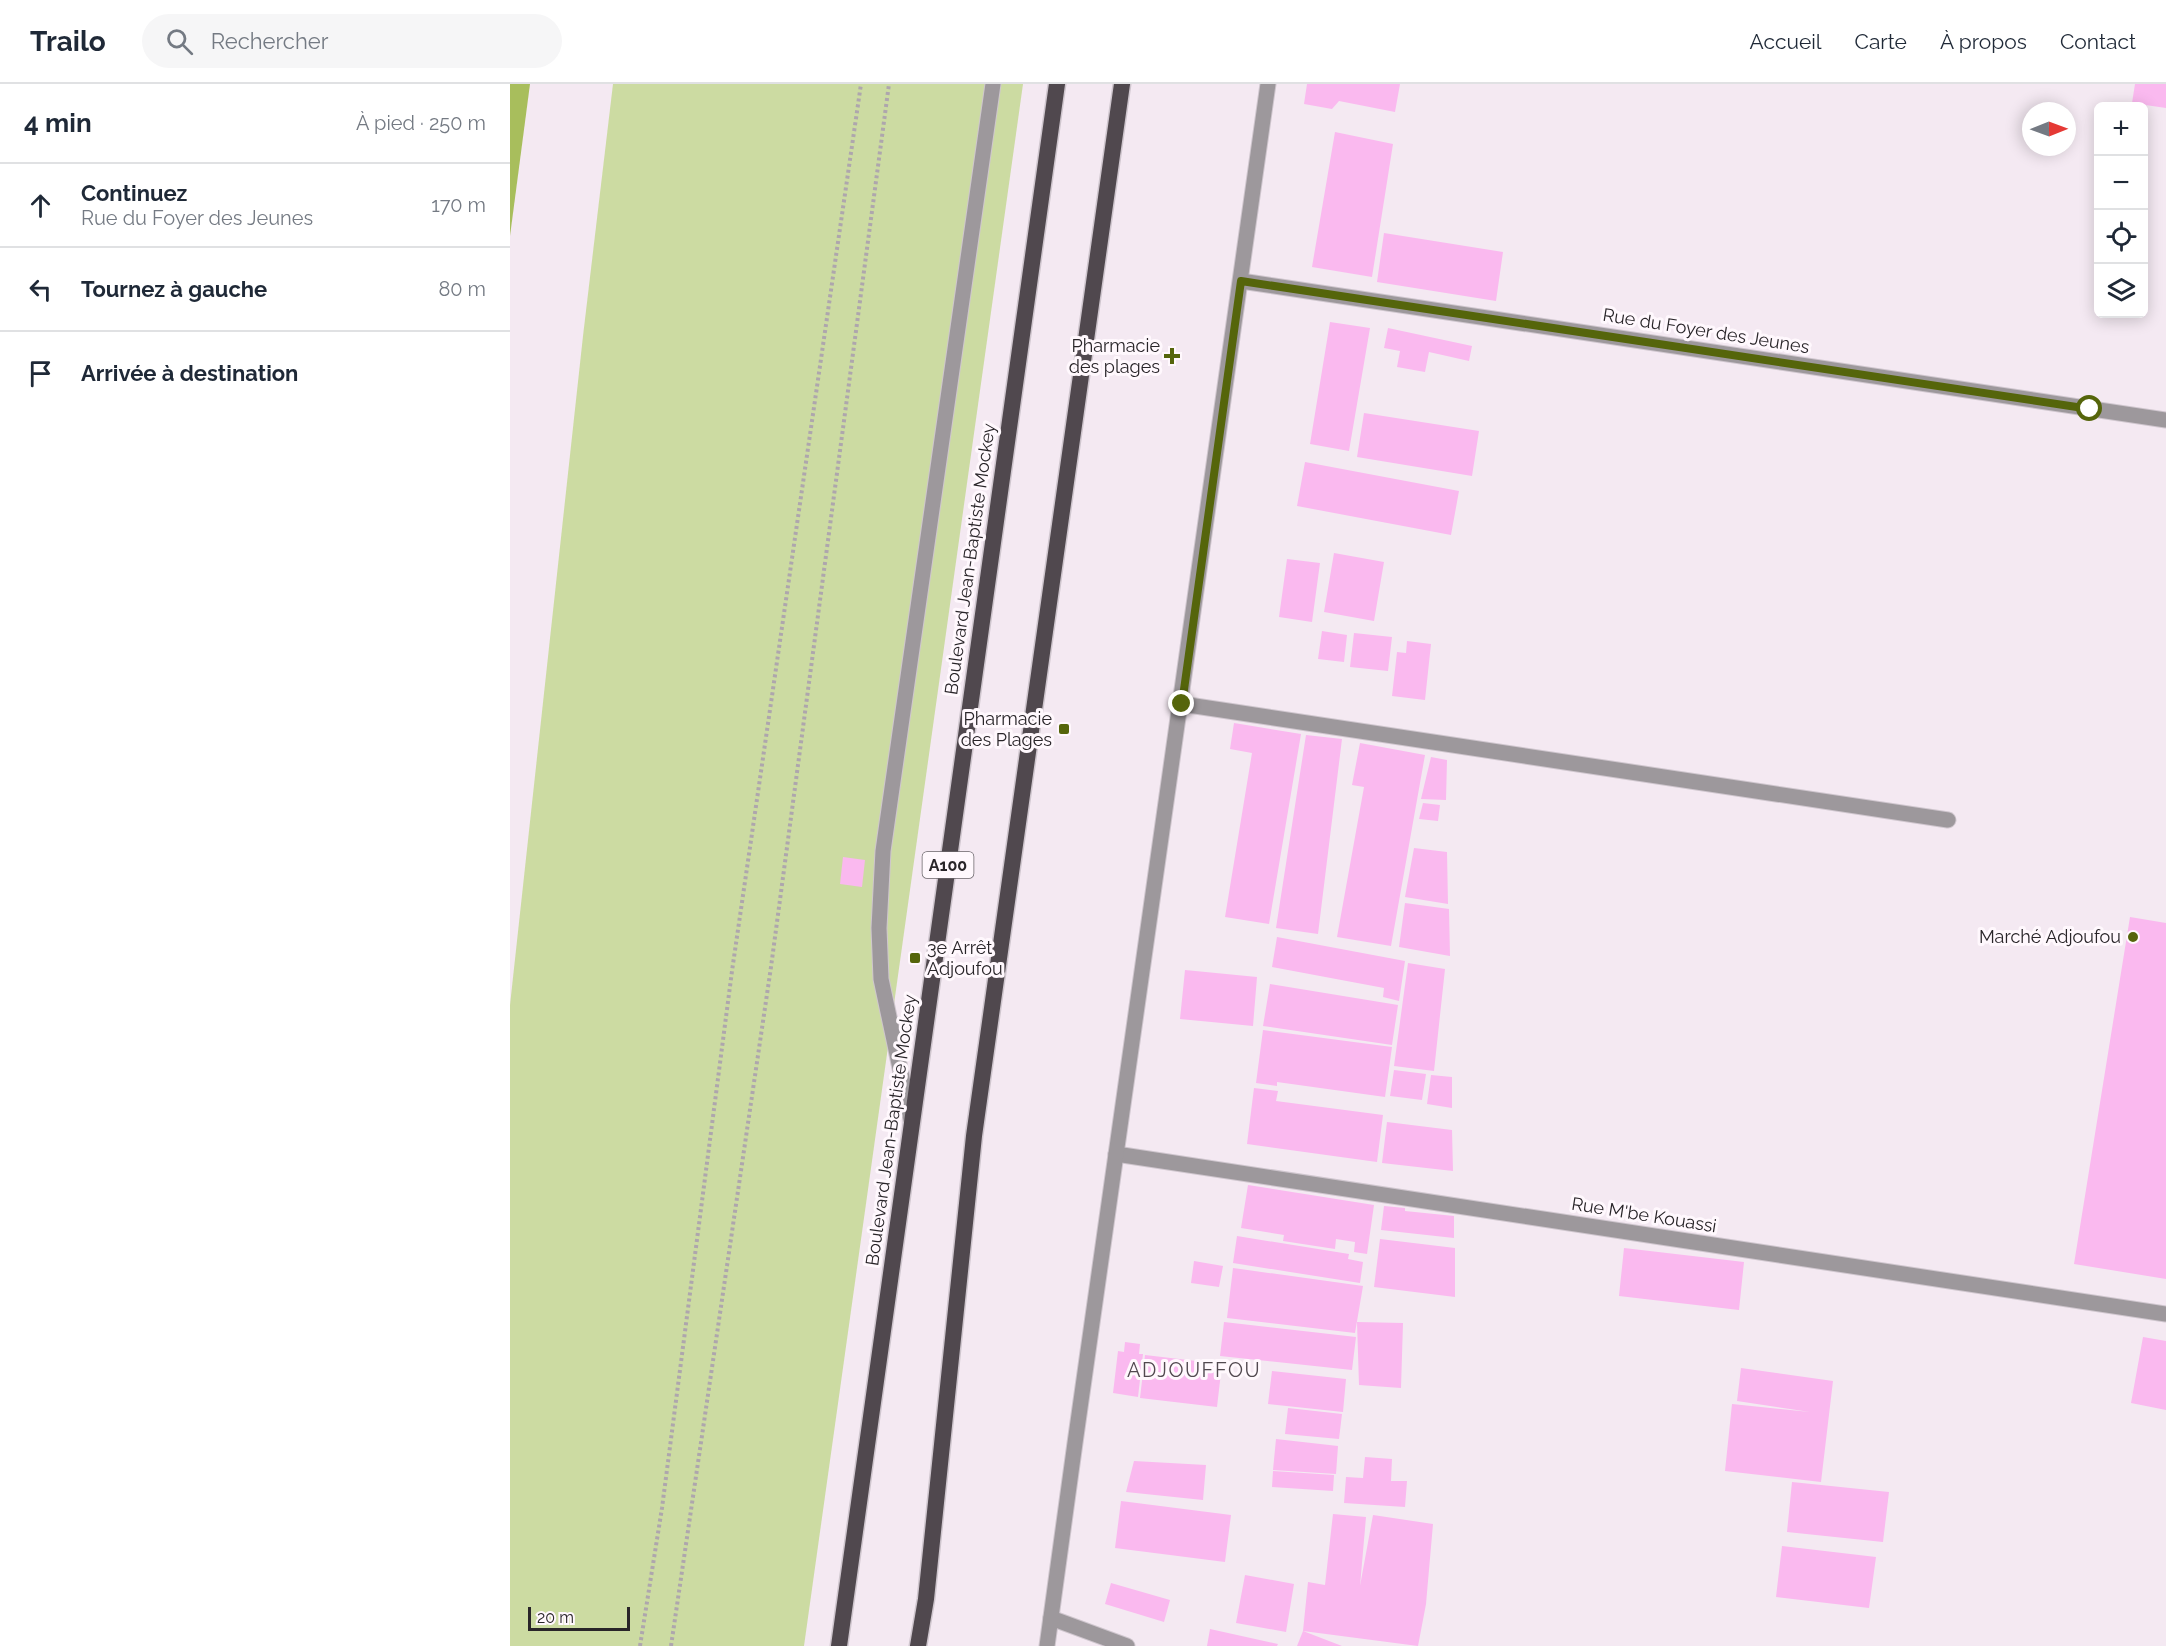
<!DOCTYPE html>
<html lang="fr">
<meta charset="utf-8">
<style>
:root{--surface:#fff;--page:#f6f6f7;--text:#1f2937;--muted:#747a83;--line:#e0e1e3}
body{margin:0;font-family:Raleway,sans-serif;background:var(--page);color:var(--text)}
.controls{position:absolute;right:18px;top:18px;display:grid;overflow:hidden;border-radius:9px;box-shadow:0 3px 15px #0003}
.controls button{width:54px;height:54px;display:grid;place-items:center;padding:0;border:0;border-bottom:2px solid var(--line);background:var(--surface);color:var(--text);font:30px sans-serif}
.compass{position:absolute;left:1512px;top:18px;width:54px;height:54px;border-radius:50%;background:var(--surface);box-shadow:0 3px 15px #0003;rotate:89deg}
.scale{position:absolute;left:18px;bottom:15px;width:102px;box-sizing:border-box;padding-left:6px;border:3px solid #292529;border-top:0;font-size:16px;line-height:21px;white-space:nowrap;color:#292529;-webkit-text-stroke:4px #fff8fd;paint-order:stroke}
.stop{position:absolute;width:18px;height:18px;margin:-14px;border:4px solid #55650b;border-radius:50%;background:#fff}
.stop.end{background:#55650b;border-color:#fff;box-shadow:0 2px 6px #0008}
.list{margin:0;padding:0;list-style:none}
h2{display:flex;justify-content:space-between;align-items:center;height:78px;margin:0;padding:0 24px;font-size:26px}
h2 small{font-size:20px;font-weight:400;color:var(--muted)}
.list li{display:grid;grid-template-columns:39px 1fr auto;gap:18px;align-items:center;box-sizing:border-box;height:84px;padding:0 24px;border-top:2px solid var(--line)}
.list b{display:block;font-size:22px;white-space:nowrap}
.list p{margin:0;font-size:20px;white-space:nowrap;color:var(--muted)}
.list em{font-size:20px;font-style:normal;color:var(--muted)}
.icon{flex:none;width:33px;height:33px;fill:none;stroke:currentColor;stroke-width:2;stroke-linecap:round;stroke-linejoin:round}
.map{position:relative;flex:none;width:1656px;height:1562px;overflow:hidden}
header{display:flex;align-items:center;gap:36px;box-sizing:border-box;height:84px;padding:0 30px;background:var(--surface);border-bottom:2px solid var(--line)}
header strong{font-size:28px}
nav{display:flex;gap:33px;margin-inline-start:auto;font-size:21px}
.search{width:420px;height:54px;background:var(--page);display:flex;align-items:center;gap:15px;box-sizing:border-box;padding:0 21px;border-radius:33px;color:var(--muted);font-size:22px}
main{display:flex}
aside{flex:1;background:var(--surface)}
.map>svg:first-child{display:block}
.green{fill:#ccdba2}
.water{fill:#a8be5c}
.building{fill:#fab9ef}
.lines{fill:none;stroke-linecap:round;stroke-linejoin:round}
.service-casing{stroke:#cfc6ce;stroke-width:17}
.minor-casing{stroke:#cfc6ce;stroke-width:17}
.tertiary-casing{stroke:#cfc6ce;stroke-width:17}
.trunk-casing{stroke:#cfc6ce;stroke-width:19}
.path{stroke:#aea6ad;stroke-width:4;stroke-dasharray:3 3;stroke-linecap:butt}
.service{stroke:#9d989c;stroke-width:15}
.minor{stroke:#9d989c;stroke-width:15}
.tertiary{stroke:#9d989c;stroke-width:15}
.trunk{stroke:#50484e;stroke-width:16}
.route{stroke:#55650b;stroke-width:8}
.poi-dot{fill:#55650b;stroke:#fff8fd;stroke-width:2}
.labels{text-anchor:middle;stroke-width:6;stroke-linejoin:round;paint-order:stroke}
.shield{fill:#fff8fd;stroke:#696469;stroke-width:1.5}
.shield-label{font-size:16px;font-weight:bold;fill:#292529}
.street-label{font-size:18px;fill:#292529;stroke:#fff8fd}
.poi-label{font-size:18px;fill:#292529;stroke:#fff8fd;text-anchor:end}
.neighbourhood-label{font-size:20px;letter-spacing:1.5px;fill:#524950;stroke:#fff8fd}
</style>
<header>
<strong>Trailo</strong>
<div class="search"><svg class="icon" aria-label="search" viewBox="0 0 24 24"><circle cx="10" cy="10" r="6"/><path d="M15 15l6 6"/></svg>Rechercher</div>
<nav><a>Accueil</a><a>Carte</a><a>À propos</a><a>Contact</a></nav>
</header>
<main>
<aside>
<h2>4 min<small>À pied · 250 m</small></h2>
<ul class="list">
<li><svg class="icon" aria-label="ahead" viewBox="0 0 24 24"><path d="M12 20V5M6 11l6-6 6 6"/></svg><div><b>Continuez</b><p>Rue du Foyer des Jeunes</p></div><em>170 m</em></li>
<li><svg class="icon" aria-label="left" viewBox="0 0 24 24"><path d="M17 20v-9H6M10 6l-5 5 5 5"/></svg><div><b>Tournez à gauche</b></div><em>80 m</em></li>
<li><svg class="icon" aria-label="arrive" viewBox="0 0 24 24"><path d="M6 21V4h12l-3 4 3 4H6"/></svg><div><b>Arrivée à destination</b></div></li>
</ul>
</aside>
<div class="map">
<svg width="1656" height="1562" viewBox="0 0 1656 1562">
<rect width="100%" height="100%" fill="#f4e9f2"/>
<path class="green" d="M 103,0 L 513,0 L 294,1562 L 0,1562 L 0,921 L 73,252 Z"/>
<path class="water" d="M 0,0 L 20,0 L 0,152 Z"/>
<path class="building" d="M 797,0 L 890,0 L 885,28 L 829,17 L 822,25 L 794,20 Z
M 1625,0 L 1656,0 L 1656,24 L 1622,19 Z
M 825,48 L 883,60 L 862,193 L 802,183 Z
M 1634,53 L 1638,54 L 1635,76 L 1634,76 Z
M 874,149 L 993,168 L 986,217 L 867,198 Z
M 820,238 L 860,244 L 839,367 L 800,360 Z
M 878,244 L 962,262 L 959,277 L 919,268 L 915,288 L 887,283 L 890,267 L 874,264 Z
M 854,329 L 969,347 L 962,392 L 847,373 Z
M 795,378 L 949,407 L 941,451 L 787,422 Z
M 824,469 L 874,478 L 864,537 L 814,528 Z
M 777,475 L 810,479 L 802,538 L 769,533 Z
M 812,547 L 837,551 L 834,578 L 808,575 Z
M 844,549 L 882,553 L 878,587 L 840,583 Z
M 897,557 L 921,560 L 915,616 L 882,612 L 887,568 L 896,569 Z
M 724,639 L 791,650 L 759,840 L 715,833 L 742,669 L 720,665 Z
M 796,651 L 832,655 L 808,850 L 766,844 Z
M 850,659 L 915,671 L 881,862 L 827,853 L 854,703 L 842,701 Z
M 921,673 L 937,676 L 936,716 L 911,715 Z
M 913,719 L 930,721 L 928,737 L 909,735 Z
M 904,764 L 937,768 L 938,820 L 895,813 Z
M 333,773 L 355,776 L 352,803 L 330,800 Z
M 895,819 L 939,825 L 940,872 L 889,863 Z
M 1620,833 L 1656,839 L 1656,1195 L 1564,1180 Z
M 767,853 L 895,877 L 889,917 L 873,913 L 874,904 L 762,883 Z
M 898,879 L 935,885 L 924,987 L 884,982 Z
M 675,886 L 747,893 L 743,942 L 670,935 Z
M 760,900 L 888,921 L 882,961 L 753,942 Z
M 753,946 L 882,963 L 875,1013 L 767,998 L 767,1002 L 746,999 Z
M 884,986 L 916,990 L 912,1016 L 880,1012 Z
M 921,991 L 942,993 L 942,1024 L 917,1020 Z
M 744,1004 L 768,1007 L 766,1017 L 873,1031 L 867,1078 L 737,1060 Z
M 877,1038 L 942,1046 L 943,1087 L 872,1079 Z
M 738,1101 L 864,1121 L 857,1170 L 844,1168 L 845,1158 L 826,1155 L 825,1165 L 773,1157 L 774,1151 L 731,1144 Z
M 874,1122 L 895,1124 L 895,1127 L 944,1132 L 944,1154 L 871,1146 Z
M 727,1152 L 839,1170 L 838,1175 L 853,1178 L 850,1199 L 723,1179 Z
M 870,1155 L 945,1164 L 945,1213 L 864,1203 Z
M 1114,1164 L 1234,1178 L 1229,1226 L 1109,1212 Z
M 684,1177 L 713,1182 L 709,1203 L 681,1199 Z
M 723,1184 L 853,1202 L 845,1249 L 717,1234 Z
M 714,1238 L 846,1253 L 842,1286 L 710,1272 Z
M 847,1238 L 893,1239 L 891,1304 L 849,1301 Z
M 1633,1253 L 1656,1257 L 1656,1326 L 1621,1319 Z
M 615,1258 L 630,1260 L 629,1270 L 633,1270 L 628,1313 L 603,1309 L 608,1267 L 614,1268 Z
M 635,1271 L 712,1280 L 707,1323 L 630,1314 Z
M 1231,1284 L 1323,1297 L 1311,1398 L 1215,1387 L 1222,1320 L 1300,1328 L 1227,1317 Z
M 762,1287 L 836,1295 L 833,1328 L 758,1320 Z
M 778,1324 L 832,1330 L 829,1355 L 775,1350 Z
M 766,1355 L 828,1362 L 826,1390 L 763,1386 Z
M 855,1373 L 882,1375 L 881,1397 L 897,1397 L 895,1423 L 834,1419 L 836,1393 L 853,1394 Z
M 624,1377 L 696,1381 L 693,1416 L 616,1408 Z
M 763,1387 L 824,1391 L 823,1407 L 762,1403 Z
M 1282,1398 L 1379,1408 L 1373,1458 L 1277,1448 Z
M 611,1417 L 721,1431 L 715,1478 L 605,1464 Z
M 823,1430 L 856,1433 L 850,1502 L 863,1431 L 923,1440 L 916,1520 L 908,1562 L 793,1547 L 798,1498 L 815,1501 Z
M 1272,1462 L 1366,1473 L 1359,1524 L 1266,1513 Z
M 735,1491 L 784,1500 L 776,1548 L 726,1539 Z
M 601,1499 L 660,1516 L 654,1538 L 595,1520 Z
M 700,1545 L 768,1560 L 767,1562 L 697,1562 Z
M 793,1547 L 832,1562 L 787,1562 Z"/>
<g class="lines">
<defs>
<path id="service" d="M 401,1036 L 371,895 L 369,844 L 373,767 L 483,0"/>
<path id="minor" d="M 731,197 L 1656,336
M 672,620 L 1438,736
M 606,1070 L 1656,1230
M 541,1534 L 617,1562"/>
<path id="tertiary" d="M 537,1562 C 608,1041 686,521 758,0"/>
<path id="trunk" d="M 329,1562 L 547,0
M 408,1562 L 416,1515 L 464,1052 L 612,0"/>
</defs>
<use href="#service" class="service-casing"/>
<use href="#minor" class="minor-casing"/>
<use href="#tertiary" class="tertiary-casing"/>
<use href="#trunk" class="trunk-casing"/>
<path class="path" d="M 130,1562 L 152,1424 L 222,887 L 351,0
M 161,1562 L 261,883 L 379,0"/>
<use href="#service" class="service"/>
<use href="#minor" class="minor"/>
<use href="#tertiary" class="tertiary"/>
<use href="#trunk" class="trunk"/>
</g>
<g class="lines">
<path class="route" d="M 672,620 L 731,197 L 1580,325"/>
</g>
<g class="poi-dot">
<path d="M659 263h6v6h6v6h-6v6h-6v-6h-6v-6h6z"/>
<rect x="548" y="639" width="12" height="12" rx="3"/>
<circle cx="1623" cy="853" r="6"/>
<rect x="399" y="868" width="12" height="12" rx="3"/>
</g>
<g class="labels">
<rect class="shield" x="412.5" y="768" width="51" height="26" rx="4.5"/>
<g class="shield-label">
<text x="438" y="787">A100</text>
</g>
<g class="street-label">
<text transform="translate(1196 247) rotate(9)" y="6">Rue du Foyer des Jeunes</text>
<text transform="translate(460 475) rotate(-82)" y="6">Boulevard Jean-Baptiste Mockey</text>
<text transform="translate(381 1046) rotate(-82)" y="6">Boulevard Jean-Baptiste Mockey</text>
<text transform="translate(1134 1131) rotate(9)" y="6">Rue M'be Kouassi</text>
</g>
<g class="poi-label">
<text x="650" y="268">Pharmacie<tspan x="650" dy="21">des plages</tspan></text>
<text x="542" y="641">Pharmacie<tspan x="542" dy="21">des Plages</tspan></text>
<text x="1611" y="859">Marché Adjoufou</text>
<text x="417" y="870" text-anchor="start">3e Arrêt<tspan x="417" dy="21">Adjoufou</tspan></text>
</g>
<g class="neighbourhood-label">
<text x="684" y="1293">ADJOUFFOU</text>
</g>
</g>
</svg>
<div class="controls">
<button>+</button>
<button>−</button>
<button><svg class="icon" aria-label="locate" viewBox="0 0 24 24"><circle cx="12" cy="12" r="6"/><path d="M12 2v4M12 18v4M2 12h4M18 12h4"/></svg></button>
<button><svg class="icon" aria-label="layers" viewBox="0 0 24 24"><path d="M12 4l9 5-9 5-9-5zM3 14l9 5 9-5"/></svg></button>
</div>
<svg class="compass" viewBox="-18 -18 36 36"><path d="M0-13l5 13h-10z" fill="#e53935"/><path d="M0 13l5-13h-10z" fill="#747a83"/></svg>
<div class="scale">20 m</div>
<div class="stop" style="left:1580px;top:325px"></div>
<div class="stop end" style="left:672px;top:620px"></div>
</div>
</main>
